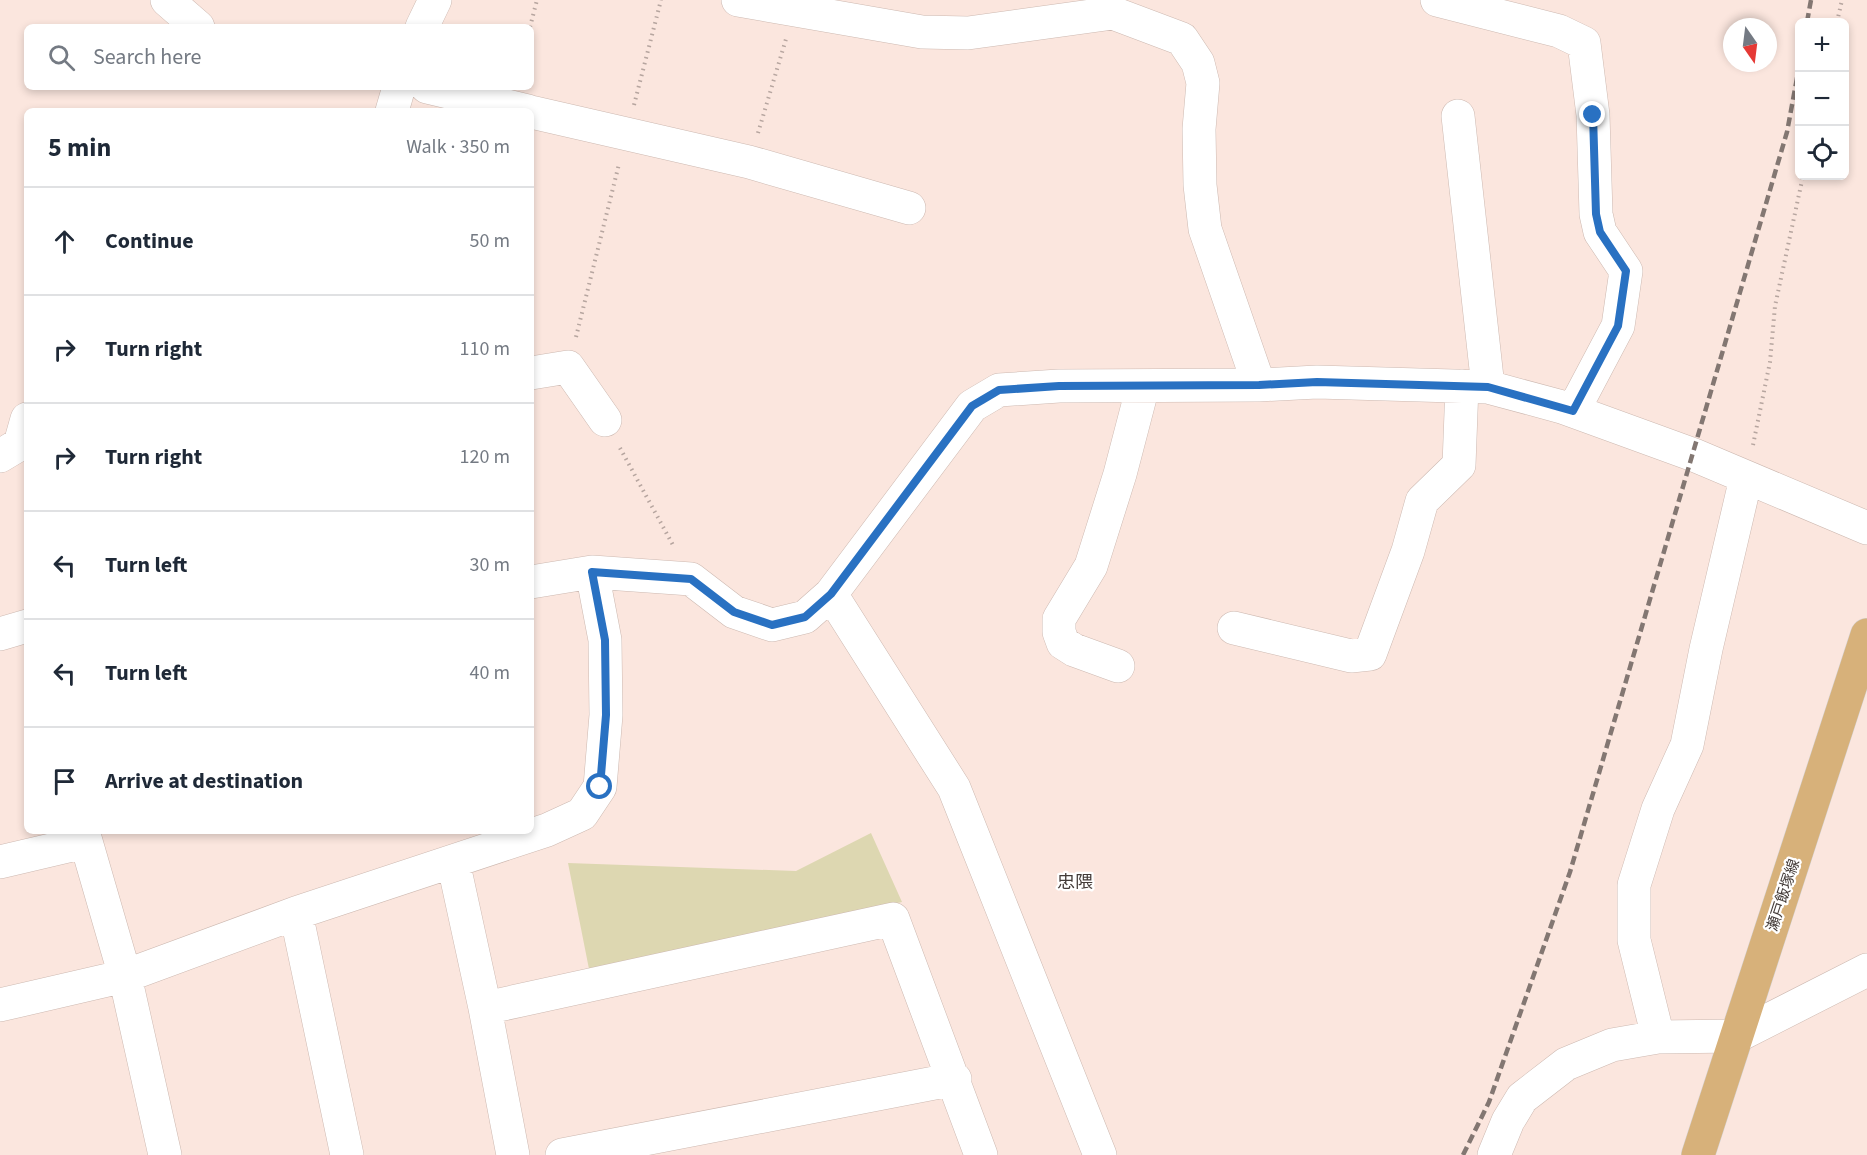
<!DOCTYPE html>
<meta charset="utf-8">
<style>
:root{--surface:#fff;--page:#f6f6f7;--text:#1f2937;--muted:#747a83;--line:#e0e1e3}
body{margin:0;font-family:"Source Sans 3","Noto Sans JP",sans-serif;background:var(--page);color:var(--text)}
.controls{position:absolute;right:18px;top:18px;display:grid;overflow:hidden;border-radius:9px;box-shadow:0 3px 9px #0003}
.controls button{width:54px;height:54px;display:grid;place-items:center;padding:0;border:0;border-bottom:2px solid var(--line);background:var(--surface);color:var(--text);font:30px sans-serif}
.compass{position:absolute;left:1723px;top:18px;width:54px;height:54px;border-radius:50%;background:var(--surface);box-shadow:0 3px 9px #0003;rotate:166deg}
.stop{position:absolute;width:18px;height:18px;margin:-14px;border:4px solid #2971c2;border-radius:50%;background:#fff}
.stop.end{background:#2971c2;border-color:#fff;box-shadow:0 2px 6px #0008}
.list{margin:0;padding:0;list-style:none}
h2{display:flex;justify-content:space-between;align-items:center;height:78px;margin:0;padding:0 24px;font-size:26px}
h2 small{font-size:20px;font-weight:400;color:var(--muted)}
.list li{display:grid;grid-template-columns:39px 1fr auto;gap:18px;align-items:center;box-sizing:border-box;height:108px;padding:0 24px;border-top:2px solid var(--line)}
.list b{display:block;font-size:22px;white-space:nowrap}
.list em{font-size:20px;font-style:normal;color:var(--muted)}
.icon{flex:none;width:33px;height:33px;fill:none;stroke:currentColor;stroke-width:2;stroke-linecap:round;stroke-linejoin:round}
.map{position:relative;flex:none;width:1867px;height:1155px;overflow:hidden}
.search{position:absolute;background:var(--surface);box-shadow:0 3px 9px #0003;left:24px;top:24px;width:510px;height:66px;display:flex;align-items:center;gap:15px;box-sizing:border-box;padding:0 21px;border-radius:9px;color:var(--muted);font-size:22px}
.panel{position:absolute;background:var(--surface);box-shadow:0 3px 9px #0003;left:24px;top:108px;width:510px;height:726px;border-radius:9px}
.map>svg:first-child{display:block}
.green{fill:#ddd7b1}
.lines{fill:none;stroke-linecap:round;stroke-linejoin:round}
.minor-casing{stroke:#cdb9b1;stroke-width:34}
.major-casing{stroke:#d2d0cf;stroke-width:34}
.path{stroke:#b6a59f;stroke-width:4;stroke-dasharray:1.5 4.5;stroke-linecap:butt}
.minor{stroke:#fff;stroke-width:33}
.major{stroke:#d7b17a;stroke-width:33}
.rail{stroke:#837772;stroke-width:4.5;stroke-dasharray:9 4.5;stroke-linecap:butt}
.route{stroke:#2971c2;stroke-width:8}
.labels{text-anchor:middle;stroke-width:4.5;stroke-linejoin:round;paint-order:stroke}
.street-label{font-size:15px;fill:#433b38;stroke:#fff}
.quarter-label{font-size:18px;fill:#433b38;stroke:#fff}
</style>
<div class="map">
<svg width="1867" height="1155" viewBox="0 0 1867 1155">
<rect width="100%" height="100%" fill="#fbe6de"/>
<path class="green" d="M 871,833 L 902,902 L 589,969 L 568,863 L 796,871 Z"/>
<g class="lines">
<defs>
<path id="minor" d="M 167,0 L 198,27
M 738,0 L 922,32 L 968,33 L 1113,13 L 1182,39 L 1198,63 L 1203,83 L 1199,129 L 1200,185 L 1205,229 L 1259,385
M 1437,0 L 1559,31 L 1584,43 L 1593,115 L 1596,214 L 1600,232 L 1626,271 L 1618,326 L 1573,411
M 422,27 L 435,0
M 427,87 L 528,111
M 392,111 L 399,87
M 531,112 L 749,162 L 909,208
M 1458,116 L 1488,387
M 531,373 L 568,367 L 605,420
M 0,456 L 20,444 L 27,419
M 531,582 L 592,572 L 691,579 L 734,612 L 772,625 L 805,617 L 831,594 L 972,406 L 999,390 L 1059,386 L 1259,385 L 1317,382 L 1488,387 L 1562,407 L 1694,455 L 1867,528
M 831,594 L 954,788 L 1100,1155
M 1234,628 L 1351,656 L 1370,654 L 1408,551 L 1422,501 L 1459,465 L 1462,386
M 0,634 L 27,626
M 1118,666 L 1074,650 L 1063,643 L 1059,632 L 1059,619 L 1091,566 L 1120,474 L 1143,386
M 83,831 L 125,976 L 165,1155
M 453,861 L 485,1008 L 893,919 L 981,1155
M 0,862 L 85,842
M 296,913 L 347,1155
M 0,1005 L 125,976 L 296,913 L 547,830 L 582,814 L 600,787 L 606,715 L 605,640 L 592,572
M 485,1008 L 513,1155
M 1658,1037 L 1634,940 L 1634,885 L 1658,809 L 1687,745 L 1706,649 L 1746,478
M 562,1155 L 955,1079
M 1494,1155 L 1508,1121 L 1522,1098 L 1566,1064 L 1612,1045 L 1658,1037 L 1737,1036 L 1867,970"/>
<path id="major" d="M 1698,1155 L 1867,635"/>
</defs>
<use href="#minor" class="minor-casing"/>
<use href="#major" class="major-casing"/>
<path class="path" d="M 1837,22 L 1842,0
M 530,27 L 537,0
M 634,105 L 661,0
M 758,133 L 786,39
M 576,337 L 619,164
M 1753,445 L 1770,362 L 1775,306 L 1803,176
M 620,448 L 674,547"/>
<use href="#minor" class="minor"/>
<use href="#major" class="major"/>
<path class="rail" d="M 1807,22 L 1811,0
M 1463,1155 L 1489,1102 L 1570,872 L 1787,132 L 1800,62"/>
</g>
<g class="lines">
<path class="route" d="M 600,787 L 606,715 L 605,640 L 592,572 L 691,579 L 734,612 L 772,625 L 805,617 L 831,594 L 972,406 L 999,390 L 1059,386 L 1259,385 L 1317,382 L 1488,387 L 1573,411 L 1618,326 L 1626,271 L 1600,232 L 1596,214 L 1593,115"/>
</g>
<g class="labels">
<g class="street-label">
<text transform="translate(1783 895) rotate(-72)" y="5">瀬戸飯塚線</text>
</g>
<g class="quarter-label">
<text x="1075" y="888">忠隈</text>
</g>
</g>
</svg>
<div class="controls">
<button>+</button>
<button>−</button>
<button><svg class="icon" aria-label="locate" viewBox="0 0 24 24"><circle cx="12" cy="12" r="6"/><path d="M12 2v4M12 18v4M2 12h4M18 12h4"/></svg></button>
</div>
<svg class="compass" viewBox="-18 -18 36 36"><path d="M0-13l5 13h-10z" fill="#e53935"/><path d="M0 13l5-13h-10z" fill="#747a83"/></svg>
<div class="stop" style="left:600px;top:787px"></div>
<div class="stop end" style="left:1593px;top:115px"></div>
<div class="search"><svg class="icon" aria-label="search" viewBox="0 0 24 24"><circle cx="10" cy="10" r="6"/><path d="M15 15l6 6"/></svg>Search here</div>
<section class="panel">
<h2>5 min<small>Walk · 350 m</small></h2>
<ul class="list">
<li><svg class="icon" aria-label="ahead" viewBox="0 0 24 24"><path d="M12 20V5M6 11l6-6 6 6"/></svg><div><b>Continue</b></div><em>50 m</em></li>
<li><svg class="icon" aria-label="right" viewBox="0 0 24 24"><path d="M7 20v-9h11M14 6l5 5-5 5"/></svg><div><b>Turn right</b></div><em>110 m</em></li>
<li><svg class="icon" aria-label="right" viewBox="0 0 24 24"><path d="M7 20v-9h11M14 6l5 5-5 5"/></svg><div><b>Turn right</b></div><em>120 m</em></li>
<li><svg class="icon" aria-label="left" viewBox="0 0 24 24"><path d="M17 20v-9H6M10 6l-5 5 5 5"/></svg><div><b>Turn left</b></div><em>30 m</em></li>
<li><svg class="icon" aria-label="left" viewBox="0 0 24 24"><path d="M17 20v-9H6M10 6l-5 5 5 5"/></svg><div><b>Turn left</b></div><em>40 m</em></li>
<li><svg class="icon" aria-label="arrive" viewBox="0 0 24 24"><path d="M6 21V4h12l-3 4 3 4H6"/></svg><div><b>Arrive at destination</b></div></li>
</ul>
</section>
</div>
